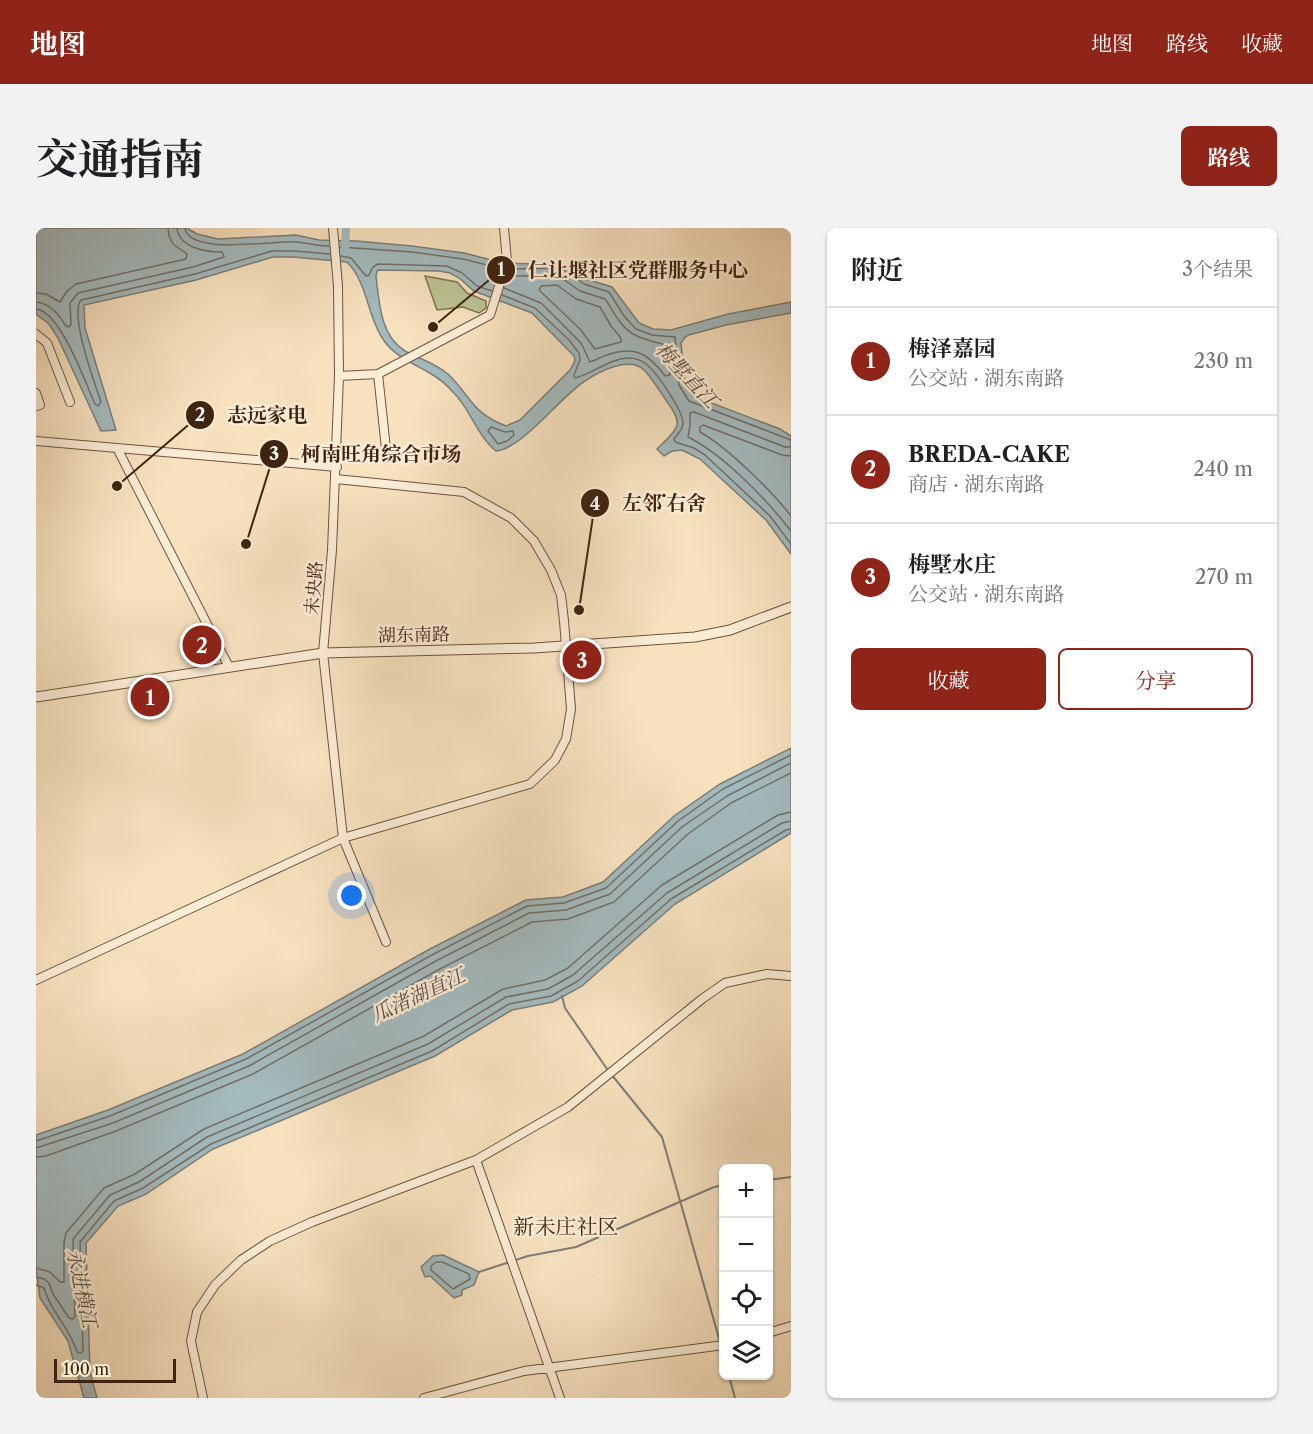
<!DOCTYPE html>
<html lang="zh">
<meta charset="utf-8">
<style>
:root{--surface:#fff;--page:#f2f2f2;--text:#202124;--muted:#757577;--line:#e0e0e0;--accent:#8f2418}
body{margin:0;font-family:"Libre Caslon Text","Noto Serif SC",serif;background:var(--page);color:var(--text)}
.controls{position:absolute;right:18px;bottom:18px;display:grid;overflow:hidden;border-radius:9px;box-shadow:0 2px 4px #0004}
.controls button{width:54px;height:54px;display:grid;place-items:center;padding:0;border:0;border-bottom:2px solid var(--line);background:var(--surface);color:var(--text);font:30px sans-serif}
.scale{position:absolute;left:18px;bottom:15px;width:122px;box-sizing:border-box;padding-left:6px;border:3px solid #412410;border-top:0;font-size:16px;line-height:21px;white-space:nowrap;color:#412410;-webkit-text-stroke:4px #faecd5;paint-order:stroke}
.you{position:absolute;left:316px;top:668px;width:21px;height:21px;margin:-15px;border:4px solid #fff;border-radius:50%;background:#1a73e8;box-shadow:0 0 0 9px #1a73e833}
.badge{display:grid;place-items:center;width:39px;height:39px;border-radius:50%;background:var(--accent);color:#fff;font-size:20px;font-weight:700}
.pin{position:absolute;translate:-50% -50%;border:3px solid #fff;box-shadow:0 2px 6px #0006}
.list{margin:0;padding:0;list-style:none}
h2{display:flex;justify-content:space-between;align-items:center;height:78px;margin:0;padding:0 24px;font-size:26px}
h2 small{font-size:20px;font-weight:400;color:var(--muted)}
.list li{display:grid;grid-template-columns:39px 1fr auto;gap:18px;align-items:center;box-sizing:border-box;height:108px;padding:0 24px;border-top:2px solid var(--line)}
.list b{display:block;font-size:22px;white-space:nowrap}
.list p{margin:0;font-size:20px;white-space:nowrap;color:var(--muted)}
.list em{font-size:20px;font-style:normal;color:var(--muted)}
.actions{display:flex;gap:12px;padding:18px 24px}
.actions a{flex:1;padding:14px 0;border:2px solid var(--accent);border-radius:9px;text-align:center;font-size:21px;color:var(--accent)}
.actions .main{background:var(--accent);color:#fff}
.icon{flex:none;width:33px;height:33px;fill:none;stroke:currentColor;stroke-width:2;stroke-linecap:round;stroke-linejoin:round}
.map{position:relative;flex:none;width:755px;height:1170px;overflow:hidden;border-radius:9px}
header{display:flex;align-items:center;gap:36px;box-sizing:border-box;height:84px;padding:0 30px;background:var(--accent);color:#fff}
header strong{font-size:28px}
nav{display:flex;gap:33px;margin-inline-start:auto;font-size:21px}
.intro{display:flex;align-items:center;justify-content:space-between;box-sizing:border-box;height:144px;padding:0 36px}
h1{margin:0;font-size:42px}
.button{padding:15px 27px;border-radius:9px;background:var(--accent);color:#fff;font-size:21px;font-weight:700}
main{display:flex;gap:36px;padding:0 36px}
aside{flex:1;background:var(--surface);border-radius:9px;box-shadow:0 2px 4px #0004}
.map>svg:first-child{display:block}
.green{fill:#bcc392;stroke:#7e7451;stroke-width:1.5}
.water{fill:#a3babe;stroke:#7c7e78;stroke-width:1.5;fill-rule:evenodd}
.lines{fill:none;stroke-linecap:round;stroke-linejoin:round}
.shore{stroke:#726f67;stroke-width:1.5}
.stream{stroke:#7c7e78;stroke-width:2}
.canal{stroke:#a3babe;stroke-width:8}
.minor-casing{stroke:#6e533c;stroke-width:10}
.tertiary-casing{stroke:#6e533c;stroke-width:11}
.minor{stroke:#faecd5;stroke-width:8}
.tertiary{stroke:#faecd5;stroke-width:9}
.labels{text-anchor:middle;stroke-width:5;stroke-linejoin:round;paint-order:stroke}
.street-label{font-size:18px;fill:#412410;stroke:#faecd5}
.water-label{font-size:20px;font-style:italic;fill:#5e5144;stroke:#faecd5}
.quarter-label{font-size:21px;fill:#412410;stroke:#faecd5}
.leader{fill:none;stroke:#412410;stroke-width:2}
.callout-dot{fill:#412410;stroke:#faecd5;stroke-width:2}
.mark-label{font-size:18px;text-anchor:middle;font-weight:bold;fill:#fff}
.callout-label{font-size:20px;text-anchor:middle;font-weight:bold;fill:#412410;stroke:#faecd5;stroke-width:5;stroke-linejoin:round;paint-order:stroke}
</style>
<header>
<strong>地图</strong>
<nav><a>地图</a><a>路线</a><a>收藏</a></nav>
</header>
<div class="intro"><h1>交通指南</h1><a class="button">路线</a></div>
<main>
<div class="map">
<svg width="755" height="1170" viewBox="0 0 755 1170">
<rect width="100%" height="100%" fill="#f7e1bf"/>
<filter id="stains"><feTurbulence type="fractalNoise" baseFrequency=".00333" numOctaves="4"/><feColorMatrix values="0 0 0 0 .2 0 0 0 0 .09 0 0 0 0 .02 0 0 0 .5 -.17"/></filter>
<radialGradient id="worn" r=".72"><stop offset=".6" stop-color="#630" stop-opacity="0"/><stop offset="1" stop-color="#630" stop-opacity=".3"/></radialGradient>
<path class="green" d="M 389,48 L 421,54 L 431,65 L 450,73 L 450,80 L 443,85 L 427,79 L 401,82 Z"/>
<path class="water" d="M 0,0 L 151,0 L 161,6 L 182,11 L 260,7 L 283,12 L 320,13 L 376,18 L 428,25 L 467,35 L 502,36 L 525,34 L 550,51 L 576,59 L 603,95 L 617,101 L 635,102 L 692,86 L 755,74 L 755,85 L 690,97 L 653,107 L 649,109 L 645,115 L 649,156 L 657,168 L 744,201 L 755,208 L 755,326 L 730,292 L 664,231 L 646,222 L 636,223 L 628,228 L 621,221 C 627,215 639,205 641,197 C 643,189 634,178 630,172 C 623,163 617,151 608,142 C 593,128 564,143 549,153 C 525,168 486,221 460,223 C 441,208 434,180 417,164 C 410,156 401,149 392,144 C 374,134 356,127 345,108 C 331,85 331,54 311,34 L 257,29 L 237,29 L 160,52 L 48,77 L 49,100 L 80,202 L 65,203 L 22,110 L 13,96 L 0,86 ZM 343,42 L 403,43 L 414,45 L 423,50 L 438,63 L 496,85 L 538,128 L 539,133 L 534,142 L 484,192 L 470,198 C 436,185 436,170 413,147 C 400,135 383,131 369,123 C 344,108 343,73 340,48 L 341,43 Z
M 755,520 L 755,605 L 639,676 L 546,758 L 517,774 L 476,782 L 399,828 L 177,921 L 110,966 L 82,978 L 50,1015 L 54,1144 L 61,1170 L 48,1170 L 32,1113 L 4,1070 L 0,1039 L 0,907 L 72,882 L 207,826 L 392,722 L 490,672 L 527,669 L 567,654 L 638,588 L 684,556 Z
M 407,1027 L 443,1044 L 438,1057 L 426,1062 L 426,1067 L 418,1070 L 394,1048 L 389,1049 L 385,1039 L 397,1028 Z"/>
<g class="lines">
<path class="shore" d="M 149,0 C 152,28 240,12 260,14 C 272,15 282,18 293,18
M 304,19 L 376,24 L 427,31 L 463,40
M 305,28 L 315,30 L 330,48 L 333,47 L 337,39 L 342,36 L 411,38 L 426,45 L 441,58 L 456,63
M 474,41 L 525,40 L 548,56 L 573,64 L 588,88 L 600,101 L 616,107 L 639,109 L 643,157 L 653,173 L 755,212
M 521,57 L 540,71 L 564,79 L 575,98 L 585,110 L 585,114 L 559,121 L 544,101 L 503,62 L 505,58 Z
M 468,60 L 505,75 L 545,115 L 554,134 C 560,132 565,129 571,127 C 599,117 613,126 629,148 L 634,147 L 631,117 C 611,112 594,110 582,91 C 577,85 574,77 569,71 L 544,63 L 523,48 L 472,48
M 0,65 L 10,66 L 24,74 L 31,63 L 40,56 L 150,31 L 151,26 L 137,16 L 133,8 L 132,0
M 466,67 L 499,80 L 533,112 L 543,125 L 544,132 L 538,147 L 539,150 C 557,146 572,131 592,130 C 598,130 605,132 610,136 C 620,143 647,183 647,195 C 647,201 642,206 638,211 L 639,214 L 658,220 L 669,227 L 734,288 L 755,316
M 0,74 C 14,75 23,87 30,98 L 33,99 L 35,96 L 34,75 L 42,65 L 157,39 L 188,29 L 186,24 C 170,24 143,20 141,0
M 0,81 C 25,84 49,154 59,176 L 62,178 L 65,174 C 59,156 33,86 45,72 L 159,46 L 236,23 L 258,23 L 294,26
M 455,199 L 469,204 L 477,203 L 478,207 L 471,213 L 462,216 L 452,203 Z
M 755,219 L 749,219 L 658,184 L 654,185 L 654,198 L 652,209 C 688,227 730,271 755,303
M 755,228 L 746,227 L 667,197 L 664,199 L 664,204 C 691,219 736,263 755,288
M 0,913 L 74,888 L 210,831 L 394,728 L 491,678 L 528,675 L 570,660 L 642,593 L 687,561 L 755,527
M 0,920 L 77,895 L 213,838 L 398,734 L 493,685 L 530,682 L 574,666 L 646,599 L 691,568 L 755,535
M 0,929 L 10,928 L 80,903 L 217,846 L 402,742 L 496,694 L 532,691 L 578,674 L 652,606 L 695,575 L 755,545
M 400,1034 L 406,1034 L 433,1046 L 434,1051 L 417,1061 L 395,1042 L 395,1038 Z
M 0,1040 L 14,1044 L 24,1054 L 28,1054 L 28,1015 L 30,1005 L 68,960 L 99,946 L 168,901 L 388,808 L 467,761 L 509,752 L 532,740 L 626,657 L 742,587 L 755,584
M 0,1049 L 8,1051 L 13,1055 L 17,1066 L 33,1090 L 37,1091 L 39,1088 L 37,1011 L 74,967 L 103,954 L 171,909 L 392,816 L 470,769 L 512,761 L 537,747 L 631,665 L 746,595 L 755,593
M 0,1057 L 8,1060 C 14,1083 34,1100 41,1124 L 45,1125 L 47,1123 L 44,1014 L 78,973 L 107,960 L 175,916 L 396,823 L 473,776 L 515,768 L 542,753 L 635,671 L 750,602 L 755,601"/>
<path class="stream" d="M 526,768 L 529,780 L 571,841 L 626,909 L 684,1114
M 732,952 L 755,949
M 443,1044 L 492,1028 L 540,1019 L 678,959 L 688,957
M 685,1120 L 688,1129
M 693,1148 L 699,1170"/>
<path class="canal" d="M 309,24 L 310,0"/>
<defs>
<path id="minor" d="M 297,0 L 302,58 L 303,148 L 296,322 L 287,425 L 307,610 L 350,714
M 0,106 L 11,115 L 34,174
M 342,146 L 351,230
M 303,148 L 342,146 L 454,87 L 471,33 L 468,0
M 0,165 L 4,177 L 0,178
M 0,213 L 301,239
M 81,220 L 193,439
M 0,752 L 307,610 L 494,556 L 519,532 L 530,511 L 535,481 L 528,393 L 525,367 L 515,342 L 498,313 L 475,290 L 428,264 L 300,251
M 440,932 L 524,1170
M 732,1105 L 755,1098
M 167,1170 L 155,1113 L 161,1084 L 179,1057 L 205,1032 L 234,1013 L 276,994 L 440,932 L 532,879 L 666,771 L 689,755 L 731,746 L 755,748
M 388,1170 L 488,1143 L 688,1117"/>
<path id="tertiary" d="M 0,469 L 287,425 L 498,420 L 659,409 L 694,402 L 755,379"/>
</defs>
<use href="#minor" class="minor-casing"/>
<use href="#tertiary" class="tertiary-casing"/>
<use href="#minor" class="minor"/>
<use href="#tertiary" class="tertiary"/>
</g>
<g class="labels">
<g class="street-label">
<text transform="translate(278 360) rotate(-85)" y="6">未央路</text>
<text transform="translate(378 407) rotate(-1)" y="6">湖东南路</text>
</g>
<g class="water-label">
<text transform="translate(651 147) rotate(47)" y="7">梅墅直江</text>
<text transform="translate(382 767) rotate(-25)" y="7">瓜渚湖直江</text>
<text transform="translate(46 1060) rotate(78)" y="7">永进横江</text>
</g>
<g class="quarter-label">
<text x="530" y="1006">新未庄社区</text>
</g>
</g>
<path class="leader" d="M397 99L465 42M81 258L164 187M210 316L238 226M543 382L559 275"/>
<g class="callout-dot">
<circle cx="397" cy="99" r="6"/>
<circle cx="81" cy="258" r="6"/>
<circle cx="210" cy="316" r="6"/>
<circle cx="543" cy="382" r="6"/>
<circle cx="465" cy="42" r="15"/>
<circle cx="164" cy="187" r="15"/>
<circle cx="238" cy="226" r="15"/>
<circle cx="559" cy="275" r="15"/>
</g>
<g class="mark-label">
<text x="465" y="48">1</text>
<text x="164" y="193">2</text>
<text x="238" y="232">3</text>
<text x="559" y="282">4</text>
</g>
<g class="callout-label">
<text x="602" y="49">仁让堰社区党群服务中心</text>
<text x="231" y="194">志远家电</text>
<text x="345" y="233">柯南旺角综合市场</text>
<text x="628" y="282">左邻˙右舍</text>
</g>
<rect width="100%" height="100%" filter="url(#stains)"/>
<rect width="100%" height="100%" fill="url(#worn)"/>
</svg>
<div class="controls">
<button>+</button>
<button>−</button>
<button><svg class="icon" aria-label="locate" viewBox="0 0 24 24"><circle cx="12" cy="12" r="6"/><path d="M12 2v4M12 18v4M2 12h4M18 12h4"/></svg></button>
<button><svg class="icon" aria-label="layers" viewBox="0 0 24 24"><path d="M12 4l9 5-9 5-9-5zM3 14l9 5 9-5"/></svg></button>
</div>
<div class="scale">100 m</div>
<div class="you"></div>
<div class="pin badge" style="left:114px;top:469px">1</div>
<div class="pin badge" style="left:166px;top:417px">2</div>
<div class="pin badge" style="left:546px;top:432px">3</div>
</div>
<aside>
<h2>附近<small>3个结果</small></h2>
<ul class="list">
<li><span class="badge">1</span><div><b>梅泽嘉园</b><p>公交站 · 湖东南路</p></div><em>230 m</em></li>
<li><span class="badge">2</span><div><b>BREDA-CAKE</b><p>商店 · 湖东南路</p></div><em>240 m</em></li>
<li><span class="badge">3</span><div><b>梅墅水庄</b><p>公交站 · 湖东南路</p></div><em>270 m</em></li>
</ul>
<div class="actions"><a class="main">收藏</a><a>分享</a></div>
</aside>
</main>
